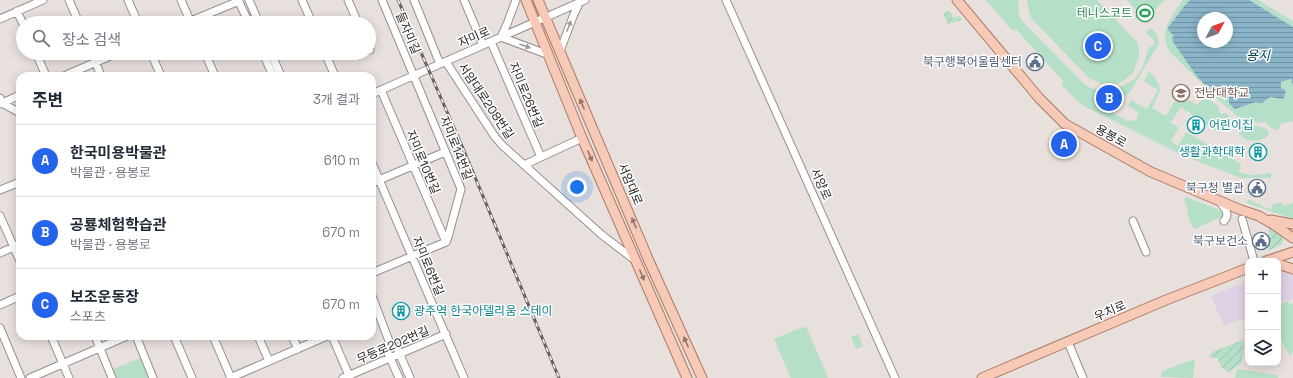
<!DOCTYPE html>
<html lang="ko">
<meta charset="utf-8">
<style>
:root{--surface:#fff;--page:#f2f2f3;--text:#1f2937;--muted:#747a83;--line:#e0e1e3;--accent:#2563eb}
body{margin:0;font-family:"Space Grotesk","Noto Sans KR",sans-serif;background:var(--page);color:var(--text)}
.controls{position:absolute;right:12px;bottom:12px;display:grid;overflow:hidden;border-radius:8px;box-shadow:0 2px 10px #0003}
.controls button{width:36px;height:36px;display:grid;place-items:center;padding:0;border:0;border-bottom:1px solid var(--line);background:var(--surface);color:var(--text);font:20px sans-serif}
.compass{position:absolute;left:1197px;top:12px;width:36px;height:36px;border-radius:50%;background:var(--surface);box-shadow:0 2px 10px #0003;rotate:49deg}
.you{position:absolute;left:577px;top:187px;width:14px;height:14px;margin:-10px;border:3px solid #fff;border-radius:50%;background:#1a73e8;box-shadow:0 0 0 6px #1a73e833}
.badge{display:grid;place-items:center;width:26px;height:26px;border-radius:50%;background:var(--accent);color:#fff;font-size:13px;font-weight:700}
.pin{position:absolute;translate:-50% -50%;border:2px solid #fff;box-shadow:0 1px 4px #0006}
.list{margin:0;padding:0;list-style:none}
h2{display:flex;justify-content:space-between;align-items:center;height:52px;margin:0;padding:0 16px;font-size:17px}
h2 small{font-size:13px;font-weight:400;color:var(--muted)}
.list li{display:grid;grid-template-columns:26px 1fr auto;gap:12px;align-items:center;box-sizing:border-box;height:72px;padding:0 16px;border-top:1px solid var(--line)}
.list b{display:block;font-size:15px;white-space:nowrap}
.list p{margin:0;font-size:13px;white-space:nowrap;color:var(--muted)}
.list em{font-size:13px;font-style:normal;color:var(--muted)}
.icon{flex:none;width:22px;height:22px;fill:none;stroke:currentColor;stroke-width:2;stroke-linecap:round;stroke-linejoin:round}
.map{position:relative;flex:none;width:1293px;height:378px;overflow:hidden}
.search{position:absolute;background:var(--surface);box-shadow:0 2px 10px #0003;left:16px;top:16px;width:360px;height:44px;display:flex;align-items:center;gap:10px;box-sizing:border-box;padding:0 14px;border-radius:22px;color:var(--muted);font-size:15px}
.panel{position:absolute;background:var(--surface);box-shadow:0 2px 10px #0003;left:16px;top:72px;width:360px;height:268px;border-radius:12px}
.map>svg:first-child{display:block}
.commercial{fill:#e0d2e5}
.green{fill:#b5dfc9}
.garden{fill:url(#garden-furrows)}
.water{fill:url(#water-rules);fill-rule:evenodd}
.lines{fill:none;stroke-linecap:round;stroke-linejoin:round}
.minor-casing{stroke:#978f8c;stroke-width:9}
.major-casing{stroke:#ab7964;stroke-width:11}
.minor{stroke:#fff;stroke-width:7}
.major{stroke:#f7cab8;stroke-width:9}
.rail-casing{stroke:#65615e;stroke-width:3}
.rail{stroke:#fff;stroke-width:1.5;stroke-dasharray:4.5;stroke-linecap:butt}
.oneway{fill:#9e9c9c}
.oneway2{fill:#8f776d}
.labels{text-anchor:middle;stroke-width:3;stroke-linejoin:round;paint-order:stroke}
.leisure-label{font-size:12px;fill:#27864d;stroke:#fff;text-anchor:end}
.street-label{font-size:12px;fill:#272422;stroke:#fff}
.service-label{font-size:12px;fill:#4e5e75;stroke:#fff;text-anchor:end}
.education-label{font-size:12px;fill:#785e54;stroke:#fff;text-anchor:start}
.culture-label{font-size:12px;fill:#0d838f;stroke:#fff;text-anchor:start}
.water-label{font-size:13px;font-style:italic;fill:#08465b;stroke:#fff}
</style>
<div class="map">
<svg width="1293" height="378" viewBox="0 0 1293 378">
<defs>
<pattern id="garden-furrows" width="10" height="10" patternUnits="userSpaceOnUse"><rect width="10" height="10" fill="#b5dfc9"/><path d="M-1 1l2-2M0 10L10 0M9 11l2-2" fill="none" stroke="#9cbfac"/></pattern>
<pattern id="water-rules" width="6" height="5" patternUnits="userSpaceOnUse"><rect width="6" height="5" fill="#8ab5c9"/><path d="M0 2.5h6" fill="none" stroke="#7193a3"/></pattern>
</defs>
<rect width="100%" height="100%" fill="#e8e0dc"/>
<path class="commercial" d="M 1278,269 L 1293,276 L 1293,299 L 1278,302 Z
M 1248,280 L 1248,317 L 1224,326 L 1211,296 Z"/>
<path class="green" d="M 986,0 L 1018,0 L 1019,14 L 1022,21 L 1085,85 L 1090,88 L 1107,91 L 1103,95 L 1098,94 L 1095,100 L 1101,107 L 1128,121 L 1136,120 L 1139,113 L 1128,106 L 1131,100 L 1147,109 L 1158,90 L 1144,81 L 1149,71 C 1164,89 1162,88 1152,108 L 1166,116 L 1178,95 L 1197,105 L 1205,96 L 1218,106 L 1219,111 L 1221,114 L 1226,113 L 1229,116 L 1234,124 L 1232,124 L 1226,131 L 1221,128 L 1219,133 L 1181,107 L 1171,122 L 1168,121 L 1179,128 L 1171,141 L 1178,146 L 1186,133 L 1188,133 L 1241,164 L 1239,172 L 1250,175 L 1271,173 L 1271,178 L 1241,178 L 1184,156 L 1084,106 L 1077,101 L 1062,85 L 1063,81 L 1016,29 L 1013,31 Z
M 1027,0 L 1097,0 L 1137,42 L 1139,49 L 1139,57 L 1133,73 L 1123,81 L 1117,84 L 1102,84 L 1089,78 L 1031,18 L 1029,12 Z
M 1127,0 L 1165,0 L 1145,19 Z
M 1183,0 L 1190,0 L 1185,5 L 1167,29 L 1174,36 L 1173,42 L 1204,84 L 1213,88 L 1219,93 L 1229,96 L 1235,109 L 1270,97 L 1275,99 L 1281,88 L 1281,82 L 1292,79 L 1293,86 L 1293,121 L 1280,124 L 1280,128 L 1276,130 L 1272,129 L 1266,123 L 1245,122 L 1224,105 L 1170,52 C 1158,32 1171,17 1183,0 Z
M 1249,0 L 1258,0 L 1293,21 L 1293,27 Z
M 1151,28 L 1157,34 L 1159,43 L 1129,94 L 1125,96 L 1120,95 L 1114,91 L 1135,79 L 1143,67 L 1147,52 L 1149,48 L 1156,43 L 1146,32 Z
M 1243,126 C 1251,126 1267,124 1269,134 L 1266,138 C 1255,142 1243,143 1238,131 L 1239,128 Z
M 1186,197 L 1222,211 L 1224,216 L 1194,229 L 1187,214 L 1188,209 L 1184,200 Z
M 1248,199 L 1271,210 L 1273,204 L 1282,202 L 1283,206 L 1293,203 L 1293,219 L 1247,203 Z
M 1288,301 L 1290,305 L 1293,303 L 1293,352 L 1290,356 L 1278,334 L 1278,305 Z
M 803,327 L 807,328 L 828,378 L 791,378 L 774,339 Z
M 858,334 L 863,346 L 856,349 L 851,337 Z
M 143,357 L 152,378 L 114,378 L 111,370 Z
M 1195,359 L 1193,378 L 1161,377 L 1162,371 Z
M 1237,369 L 1278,375 L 1278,378 L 1235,378 Z"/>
<path class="garden" d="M 950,11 L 953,18 L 959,16 L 962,20 L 948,24 L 943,13 Z
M 1269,228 L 1282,236 L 1283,240 L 1282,244 L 1268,251 Z
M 1243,340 L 1244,348 L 1241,364 L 1229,372 L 1222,368 L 1217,358 L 1209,357 L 1212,352 Z"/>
<path class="water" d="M 1190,0 L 1249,0 L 1293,27 L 1293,86 L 1291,79 L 1281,82 L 1281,88 L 1286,91 L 1283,99 L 1270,97 L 1262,103 L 1256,102 L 1235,109 L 1229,103 L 1229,96 L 1219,93 L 1213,88 L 1204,84 L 1196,75 L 1173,42 L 1172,38 L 1174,36 L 1167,29 L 1185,5 ZM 1203,18 L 1227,18 L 1227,42 L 1203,42 Z"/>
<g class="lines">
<defs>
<path id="minor" d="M 69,0 L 79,23
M 128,0 L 138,23
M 181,0 L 191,23
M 238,0 L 249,23
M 249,0 L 259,23
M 302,0 L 312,23
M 348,0 L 358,23
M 414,0 L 440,64
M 464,0 L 483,45
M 726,0 L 895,378
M 17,11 L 23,24
M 0,19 L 43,0
M 186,23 L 239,1
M 501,37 L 549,55
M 501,37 L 507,24 L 516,0
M 491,42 L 541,157
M 369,48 L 370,50
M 560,51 L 574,14 L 580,2
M 36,53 L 46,76
M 92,53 L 101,76
M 151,53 L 161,76
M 205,53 L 215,76
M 263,53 L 273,76
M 271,53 L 281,76
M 325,53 L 335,76
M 446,62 L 495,137 L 503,146 L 602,235 L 636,261
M 64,76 L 117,53
M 381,90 L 446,242
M 372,94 L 585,0
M 0,98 L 2,103 L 20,113
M 0,104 L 20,95
M 372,163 L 464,378
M 524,165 L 582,138
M 372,183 L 445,152
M 0,190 L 20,182
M 1219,201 C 1224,207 1231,214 1224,221
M 0,216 L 20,261
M 1242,219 L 1254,261
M 1133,221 L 1146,252
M 0,253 L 20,244
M 372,273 L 446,242 L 448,237 L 461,189 L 459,184 L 382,0
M 372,296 L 389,341 L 397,348 L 410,378
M 0,305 L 20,296
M 0,328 L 21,378
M 51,336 L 69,378
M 95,336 L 112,378
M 136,336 L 153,378
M 174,336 L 192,378
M 213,336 L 231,378
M 258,336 L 269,361
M 292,336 L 298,349
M 332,336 L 350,378
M 389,341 L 387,351 L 399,378
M 1068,342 L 1083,378
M 30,378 L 127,336
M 230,378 L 327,336
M 343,378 L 446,334"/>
<path id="major" d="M 526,0 L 582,138 L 687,378
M 538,0 L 649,261 L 702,378
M 957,0 L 1039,98 L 1065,124 L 1151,172 L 1241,210 L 1259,216 L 1276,226 L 1293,238
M 1271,220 L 1293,224
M 1266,261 L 1293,252
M 1278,264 L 1293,269
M 982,378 L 1166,300 L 1248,268"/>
</defs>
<use href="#minor" class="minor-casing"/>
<use href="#major" class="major-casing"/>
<use href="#minor" class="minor"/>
<use href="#major" class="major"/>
<defs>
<path id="rail" d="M 398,0 L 462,146 L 559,378"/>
</defs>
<use href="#rail" class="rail-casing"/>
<use href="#rail" class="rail"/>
</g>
<defs><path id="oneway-solid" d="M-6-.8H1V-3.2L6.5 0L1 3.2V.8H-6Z"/></defs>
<g class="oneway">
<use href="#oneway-solid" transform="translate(569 26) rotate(-69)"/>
<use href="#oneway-solid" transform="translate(525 46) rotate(20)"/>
</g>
<g class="oneway2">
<use href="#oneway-solid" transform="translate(582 104) rotate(-113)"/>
<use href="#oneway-solid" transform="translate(590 156) rotate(67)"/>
<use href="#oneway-solid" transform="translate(634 223) rotate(-113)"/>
<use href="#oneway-solid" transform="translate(642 275) rotate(66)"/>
<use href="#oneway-solid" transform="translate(686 342) rotate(-114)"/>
</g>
<defs>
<symbol id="stadium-ring" viewBox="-11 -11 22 22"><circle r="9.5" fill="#fff" stroke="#2e9e5b" stroke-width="1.5"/><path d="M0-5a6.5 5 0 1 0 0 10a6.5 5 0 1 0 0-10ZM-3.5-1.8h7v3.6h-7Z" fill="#2e9e5b"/></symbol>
<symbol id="civic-ring" viewBox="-11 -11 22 22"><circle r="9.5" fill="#fff" stroke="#5c6f8a" stroke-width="1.5"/><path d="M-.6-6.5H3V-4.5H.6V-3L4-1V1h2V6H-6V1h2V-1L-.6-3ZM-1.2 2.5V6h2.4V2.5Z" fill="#5c6f8a"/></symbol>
<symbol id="university-ring" viewBox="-11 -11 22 22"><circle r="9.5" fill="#fff" stroke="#8d6e63" stroke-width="1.5"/><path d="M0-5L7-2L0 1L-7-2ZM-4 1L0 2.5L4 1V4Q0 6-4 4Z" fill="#8d6e63"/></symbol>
<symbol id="building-ring" viewBox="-11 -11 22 22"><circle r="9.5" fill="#fff" stroke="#0f9aa8" stroke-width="1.5"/><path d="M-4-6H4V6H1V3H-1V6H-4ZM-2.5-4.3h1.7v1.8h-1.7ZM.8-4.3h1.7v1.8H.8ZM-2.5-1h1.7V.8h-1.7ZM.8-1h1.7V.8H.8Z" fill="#0f9aa8"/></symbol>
</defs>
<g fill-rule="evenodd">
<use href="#stadium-ring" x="1135" y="3" width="20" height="20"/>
<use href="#civic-ring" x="1025" y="52" width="20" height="20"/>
<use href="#university-ring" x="1171" y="83" width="20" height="20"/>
<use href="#building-ring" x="1186" y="115" width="20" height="20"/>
<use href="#building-ring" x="1248" y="142" width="20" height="20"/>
<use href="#civic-ring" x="1247" y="178" width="20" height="20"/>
<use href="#civic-ring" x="1251" y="231" width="20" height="20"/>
<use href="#building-ring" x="391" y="301" width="20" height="20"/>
</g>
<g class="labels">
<g class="leisure-label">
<text x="1132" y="17">테니스코트</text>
</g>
<g class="street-label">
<text transform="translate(408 33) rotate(67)" y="4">들자미길</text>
<text transform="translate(474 37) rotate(-24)" y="4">자미로</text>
<text transform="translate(526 95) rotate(67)" y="4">자미로26번길</text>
<text transform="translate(486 101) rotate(56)" y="4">서암대로208번길</text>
<text transform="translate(1111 136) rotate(29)" y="4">용봉로</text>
<text transform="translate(456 148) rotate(68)" y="4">자미로14번길</text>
<text transform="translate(423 162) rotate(67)" y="4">자미로10번길</text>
<text transform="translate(630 184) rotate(67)" y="4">서암대로</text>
<text transform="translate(821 184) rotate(66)" y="4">서양로</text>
<text transform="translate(428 266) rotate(67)" y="4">자미로6번길</text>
<text transform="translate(1110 311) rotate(-23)" y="4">우치로</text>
<text transform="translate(393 345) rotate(-23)" y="4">무등로202번길</text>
</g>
<g class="service-label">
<text x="1022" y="66">북구행복어울림센터</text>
<text x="1244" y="192">북구청 별관</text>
<text x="1248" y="245">북구보건소</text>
</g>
<g class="education-label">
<text x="1194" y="97">전남대학교</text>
</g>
<g class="culture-label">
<text x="1209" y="129">어린이집</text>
<text x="1245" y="156" text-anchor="end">생활과학대학</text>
<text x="414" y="315">광주역 한국아델리움 스테이</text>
</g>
<g class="water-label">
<text x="1258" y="60">용지</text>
</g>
</g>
</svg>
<div class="controls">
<button>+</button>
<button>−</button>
<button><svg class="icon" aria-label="layers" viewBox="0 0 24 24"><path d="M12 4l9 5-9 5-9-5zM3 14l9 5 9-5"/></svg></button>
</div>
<svg class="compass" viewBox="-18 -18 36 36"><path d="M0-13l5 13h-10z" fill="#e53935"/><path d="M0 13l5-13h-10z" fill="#747a83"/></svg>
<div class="you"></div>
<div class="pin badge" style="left:1064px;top:144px">A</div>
<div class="pin badge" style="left:1109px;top:98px">B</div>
<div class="pin badge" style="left:1098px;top:46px">C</div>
<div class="search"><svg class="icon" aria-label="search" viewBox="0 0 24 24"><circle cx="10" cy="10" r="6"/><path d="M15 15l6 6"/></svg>장소 검색</div>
<section class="panel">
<h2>주변<small>3개 결과</small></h2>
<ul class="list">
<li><span class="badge">A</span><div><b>한국미용박물관</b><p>박물관 · 용봉로</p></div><em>610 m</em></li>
<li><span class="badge">B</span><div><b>공룡체험학습관</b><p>박물관 · 용봉로</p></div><em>670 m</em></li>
<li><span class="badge">C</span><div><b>보조운동장</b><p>스포츠</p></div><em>670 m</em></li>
</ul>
</section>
</div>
